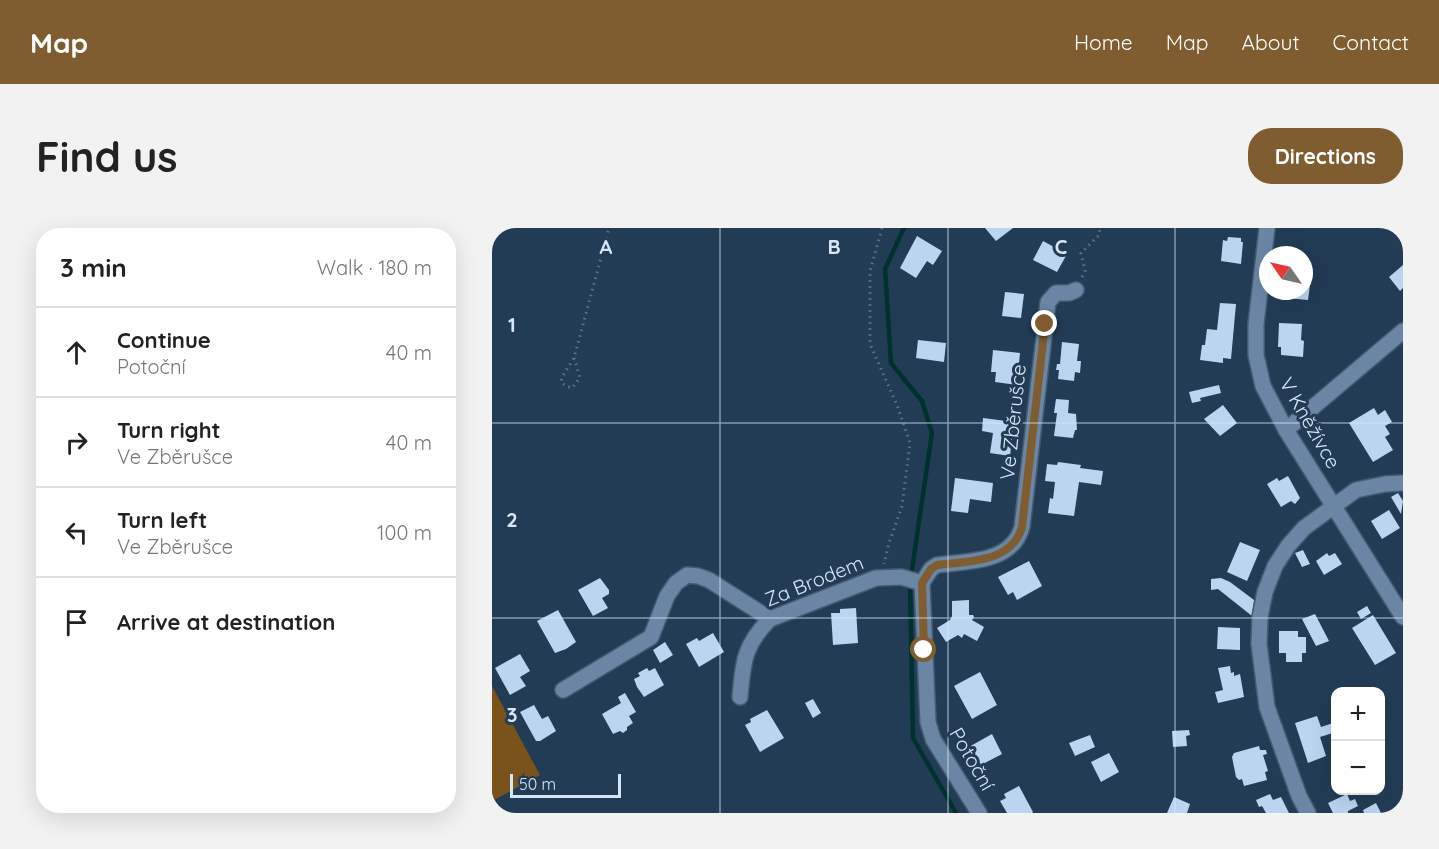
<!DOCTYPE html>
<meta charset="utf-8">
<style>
:root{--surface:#fff;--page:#f2f2f2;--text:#222;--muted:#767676;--line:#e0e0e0;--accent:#7f5d30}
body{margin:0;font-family:Quicksand,sans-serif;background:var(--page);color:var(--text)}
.controls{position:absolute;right:18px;bottom:18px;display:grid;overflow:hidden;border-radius:12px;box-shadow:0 6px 24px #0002}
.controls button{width:54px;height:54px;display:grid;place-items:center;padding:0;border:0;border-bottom:2px solid var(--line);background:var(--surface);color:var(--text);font:30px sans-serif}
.compass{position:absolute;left:767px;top:18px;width:54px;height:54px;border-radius:50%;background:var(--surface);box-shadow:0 6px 24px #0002;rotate:304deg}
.scale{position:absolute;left:18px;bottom:15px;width:111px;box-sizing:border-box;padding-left:6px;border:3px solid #d7e6f7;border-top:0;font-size:16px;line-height:21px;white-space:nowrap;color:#d7e6f7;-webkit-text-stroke:4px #233c56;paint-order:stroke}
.stop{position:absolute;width:18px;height:18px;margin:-14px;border:4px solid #7f5d30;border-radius:50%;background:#fff}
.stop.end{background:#7f5d30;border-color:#fff;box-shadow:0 2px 6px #0008}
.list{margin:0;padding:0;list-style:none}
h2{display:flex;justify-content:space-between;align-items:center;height:78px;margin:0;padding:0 24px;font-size:26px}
h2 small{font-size:20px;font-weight:400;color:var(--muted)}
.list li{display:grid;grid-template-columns:39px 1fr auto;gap:18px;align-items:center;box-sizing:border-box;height:90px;padding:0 24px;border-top:2px solid var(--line)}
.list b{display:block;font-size:22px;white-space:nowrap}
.list p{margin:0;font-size:20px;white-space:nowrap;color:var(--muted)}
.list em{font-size:20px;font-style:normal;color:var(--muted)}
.icon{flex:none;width:33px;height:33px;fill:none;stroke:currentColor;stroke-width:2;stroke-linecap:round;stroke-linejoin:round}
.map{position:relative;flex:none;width:911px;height:585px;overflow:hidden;border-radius:24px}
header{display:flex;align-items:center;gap:36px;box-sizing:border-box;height:84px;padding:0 30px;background:var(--accent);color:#fff}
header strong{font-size:28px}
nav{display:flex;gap:33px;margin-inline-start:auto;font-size:21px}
.intro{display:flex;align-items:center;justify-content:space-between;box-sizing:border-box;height:144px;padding:0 36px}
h1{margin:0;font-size:42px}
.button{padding:15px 27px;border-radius:24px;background:var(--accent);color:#fff;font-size:21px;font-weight:700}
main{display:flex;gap:36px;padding:0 36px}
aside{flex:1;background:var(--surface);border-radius:24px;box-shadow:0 6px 24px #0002}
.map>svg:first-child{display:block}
.green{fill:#7a521c}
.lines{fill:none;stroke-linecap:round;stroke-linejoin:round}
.stream{stroke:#01312f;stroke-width:4.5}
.building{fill:#bbd5f1}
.minor-casing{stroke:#435a70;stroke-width:18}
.tertiary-casing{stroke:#435a70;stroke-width:18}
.path{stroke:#5d738a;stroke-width:3;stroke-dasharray:1.5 4.5;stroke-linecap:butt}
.minor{stroke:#6a86a4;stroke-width:15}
.tertiary{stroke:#6a86a4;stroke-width:15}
.route{stroke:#7f5d30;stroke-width:8}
.grid{fill:none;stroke:#d7e6f7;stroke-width:1.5;stroke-opacity:0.55}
.labels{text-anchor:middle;stroke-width:6;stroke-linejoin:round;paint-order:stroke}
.street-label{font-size:20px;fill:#d7e6f7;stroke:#233c56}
.grid-label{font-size:20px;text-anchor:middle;font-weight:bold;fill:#d7e6f7;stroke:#233c56;stroke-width:6;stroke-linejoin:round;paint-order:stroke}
</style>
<header>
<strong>Map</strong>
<nav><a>Home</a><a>Map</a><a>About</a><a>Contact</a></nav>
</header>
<div class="intro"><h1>Find us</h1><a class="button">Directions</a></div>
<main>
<aside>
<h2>3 min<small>Walk · 180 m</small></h2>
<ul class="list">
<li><svg class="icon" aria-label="ahead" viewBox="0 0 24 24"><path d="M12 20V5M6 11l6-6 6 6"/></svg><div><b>Continue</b><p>Potoční</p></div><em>40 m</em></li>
<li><svg class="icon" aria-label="right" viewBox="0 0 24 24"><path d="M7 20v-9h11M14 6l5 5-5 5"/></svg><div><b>Turn right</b><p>Ve Zběrušce</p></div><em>40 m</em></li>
<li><svg class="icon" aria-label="left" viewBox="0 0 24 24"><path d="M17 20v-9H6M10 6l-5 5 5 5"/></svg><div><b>Turn left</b><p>Ve Zběrušce</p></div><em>100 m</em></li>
<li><svg class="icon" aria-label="arrive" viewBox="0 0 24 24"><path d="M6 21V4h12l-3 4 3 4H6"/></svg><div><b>Arrive at destination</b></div></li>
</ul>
</aside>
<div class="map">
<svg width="911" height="585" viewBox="0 0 911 585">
<rect width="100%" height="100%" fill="#233c56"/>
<path class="green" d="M 0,458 L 48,547 L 0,573 Z"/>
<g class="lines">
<path class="stream" d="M 412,0 L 393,41 L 399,135 L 430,173 L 440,205 L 418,355 L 421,510 L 464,585"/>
</g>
<path class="building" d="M 493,0 L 521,0 L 504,13 Z
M 425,8 L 450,23 L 441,37 L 435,33 L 424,50 L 408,40 Z
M 736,9 L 749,10 L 749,14 L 751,14 L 749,36 L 729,33 L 731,12 L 735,13 Z
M 551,13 L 575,26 L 565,44 L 541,32 Z
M 911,37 L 911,60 L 908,63 L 897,49 Z
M 812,48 L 819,49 L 816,72 L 794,70 L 795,63 L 812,63 Z
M 513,64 L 532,66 L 529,90 L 510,88 Z
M 728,75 L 744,76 L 739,131 L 731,130 L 731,135 L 708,132 L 710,117 L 713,117 L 715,101 L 725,102 Z
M 787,95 L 810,96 L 809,112 L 812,113 L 811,129 L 789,127 L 789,119 L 786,119 Z
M 426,112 L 454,115 L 452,134 L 424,130 Z
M 570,114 L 587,116 L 585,133 L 589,133 L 588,145 L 583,144 L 582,153 L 566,151 L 567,142 L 564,142 L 565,136 L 568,136 Z
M 501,122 L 528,125 L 525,157 L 503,154 L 504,144 L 499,144 Z
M 727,157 L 729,165 L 708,170 L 709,173 L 700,175 L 697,164 Z
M 564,171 L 577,172 L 576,185 L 584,186 L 585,202 L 583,202 L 581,210 L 562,208 L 565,185 L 562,185 Z
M 731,177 L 745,195 L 728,208 L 712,191 Z
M 882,180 L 886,187 L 893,182 L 900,194 L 893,198 L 898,206 L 893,209 L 901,222 L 881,234 L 857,195 Z
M 491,190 L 522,194 L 518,228 L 498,225 L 501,205 L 490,203 Z
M 566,234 L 589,237 L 588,240 L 611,243 L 609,257 L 587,254 L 582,288 L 556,285 L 558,270 L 561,271 L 563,254 L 553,253 L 555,236 L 565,237 Z
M 796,248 L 808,270 L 803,276 L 799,273 L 789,279 L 775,256 L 785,250 L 787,253 Z
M 463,250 L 501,255 L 499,274 L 478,271 L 476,285 L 459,283 Z
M 906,265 L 911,273 L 909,286 L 899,269 Z
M 897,282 L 908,300 L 890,311 L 879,293 Z
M 748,314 L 768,322 L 755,353 L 735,344 Z
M 811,322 L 818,336 L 810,339 L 803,325 Z
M 835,325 L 837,328 L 843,325 L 850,336 L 832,347 L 824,333 Z
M 537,333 L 550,358 L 525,372 L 521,364 L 516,367 L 506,349 Z
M 108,350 L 117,362 L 117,366 L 110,370 L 116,380 L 101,388 L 86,362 Z
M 729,350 L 738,354 L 762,372 L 760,388 L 726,361 L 719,362 L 719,351 Z
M 477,372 L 477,387 L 481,387 L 482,389 L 480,392 L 492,399 L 485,413 L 472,406 L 470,410 L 466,407 L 454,414 L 445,400 L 458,392 L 460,388 L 460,373 Z
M 875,378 L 879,385 L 869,391 L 865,384 Z
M 364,380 L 366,415 L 341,417 L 339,385 L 348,385 L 348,381 Z
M 66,382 L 84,414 L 74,421 L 63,425 L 45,393 Z
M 823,386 L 837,413 L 824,418 L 810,391 Z
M 881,387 L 904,425 L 883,437 L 860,400 Z
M 726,399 L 748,400 L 748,422 L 725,421 Z
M 787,403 L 806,403 L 806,409 L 814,409 L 814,425 L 810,425 L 810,434 L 794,434 L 794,425 L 787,425 Z
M 221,405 L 232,424 L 207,439 L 194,416 L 205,410 L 207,413 Z
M 173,414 L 181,427 L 168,435 L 161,422 Z
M 28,426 L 38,443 L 28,449 L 34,458 L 18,467 L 3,440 Z
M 738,438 L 739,445 L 742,444 L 742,448 L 748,446 L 752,469 L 726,475 L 723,464 L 731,462 L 726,440 Z
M 155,440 L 157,443 L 163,440 L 172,457 L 152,469 L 145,459 L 142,451 L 148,448 L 146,445 Z
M 488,444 L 505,477 L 480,491 L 462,458 Z
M 133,465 L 144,484 L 137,488 L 141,495 L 135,499 L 135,502 L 131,505 L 128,503 L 121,506 L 110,486 L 129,475 L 126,469 Z
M 321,471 L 329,485 L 321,490 L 313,475 Z
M 42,477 L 50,491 L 56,488 L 64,503 L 48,513 L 44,513 L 28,484 Z
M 275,482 L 292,510 L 268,524 L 253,497 L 259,494 L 258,491 Z
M 825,488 L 829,499 L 844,494 L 844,504 L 828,509 L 834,528 L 816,535 L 803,495 Z
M 697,502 L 698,507 L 694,508 L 695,518 L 681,519 L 680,503 Z
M 500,506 L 510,526 L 489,537 L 484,527 L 480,529 L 475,520 Z
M 598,507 L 603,519 L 583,528 L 577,515 Z
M 767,518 L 768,522 L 774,522 L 775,526 L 771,527 L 776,543 L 773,544 L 775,552 L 752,558 L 750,551 L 747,552 L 744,549 L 740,529 L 742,525 Z
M 617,525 L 627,544 L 609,554 L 599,534 Z
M 527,558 L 541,584 L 540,585 L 515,585 L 508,573 L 514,570 L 512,566 Z
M 778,566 L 781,572 L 789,569 L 797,585 L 774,585 L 770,578 L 767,579 L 764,572 Z
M 855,566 L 858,573 L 863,571 L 866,578 L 856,583 L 856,585 L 841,585 L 836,575 Z
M 682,569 L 698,576 L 695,585 L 675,585 Z
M 884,575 L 889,585 L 872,585 L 871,582 Z"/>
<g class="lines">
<defs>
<path id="minor" d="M 794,202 L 911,103
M 430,355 L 439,341 L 445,337 C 476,333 520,335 530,299 L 556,74 L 564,65 L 577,65 L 584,62
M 430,355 L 436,494 L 441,511 L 487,585
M 71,462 L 159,409 L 175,368 L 184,355 L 195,347 L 206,348 L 217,352 L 278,391
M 248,469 C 251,434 252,417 278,391 L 384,350 L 409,349 L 430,355
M 816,585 L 807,568 L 775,479 L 767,416 L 768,389 L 773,364 L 783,338 L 796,318 L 812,300 L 864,262 L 893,256 L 911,255"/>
<path id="tertiary" d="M 775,0 L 764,96 L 764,127 L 771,158 L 794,202 L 911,389"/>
</defs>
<use href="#minor" class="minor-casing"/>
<use href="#tertiary" class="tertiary-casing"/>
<path class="path" d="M 390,0 L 378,43 L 378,116 L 405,177 L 418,215 L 410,278 L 397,315 L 392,336
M 905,0 L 911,8
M 590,49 L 593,43 L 589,25 L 607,7 L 608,0
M 82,130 L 88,150 L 80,160 L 74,158 L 69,154 L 70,149 L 82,130 L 117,0"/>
<use href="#minor" class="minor"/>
<use href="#tertiary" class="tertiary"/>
</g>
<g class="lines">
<path class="route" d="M 432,422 L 430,355 L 439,341 L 445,337 C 476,333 520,335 530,299 L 553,96"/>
</g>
<path class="grid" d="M 228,0 L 228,585M 456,0 L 456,585M 683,0 L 683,585M 0,195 L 911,195M 0,390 L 911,390"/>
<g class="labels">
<g class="street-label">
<text transform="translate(521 194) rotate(-84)" y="7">Ve Zběrušce</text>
<text transform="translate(818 195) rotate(60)" y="7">V Kněžívce</text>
<text transform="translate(322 353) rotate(-22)" y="7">Za Brodem</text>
<text transform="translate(480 531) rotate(60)" y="7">Potoční</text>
</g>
</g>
<g class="grid-label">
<text x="114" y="26">A</text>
<text x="342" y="26">B</text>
<text x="569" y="26">C</text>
<text x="20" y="104">1</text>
<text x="20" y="299">2</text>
<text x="20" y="494">3</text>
</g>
</svg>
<div class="controls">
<button>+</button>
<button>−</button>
</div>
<svg class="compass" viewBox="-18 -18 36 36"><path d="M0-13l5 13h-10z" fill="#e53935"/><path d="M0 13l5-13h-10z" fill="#767676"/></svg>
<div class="scale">50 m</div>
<div class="stop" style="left:432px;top:422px"></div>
<div class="stop end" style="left:553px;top:96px"></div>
</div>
</main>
